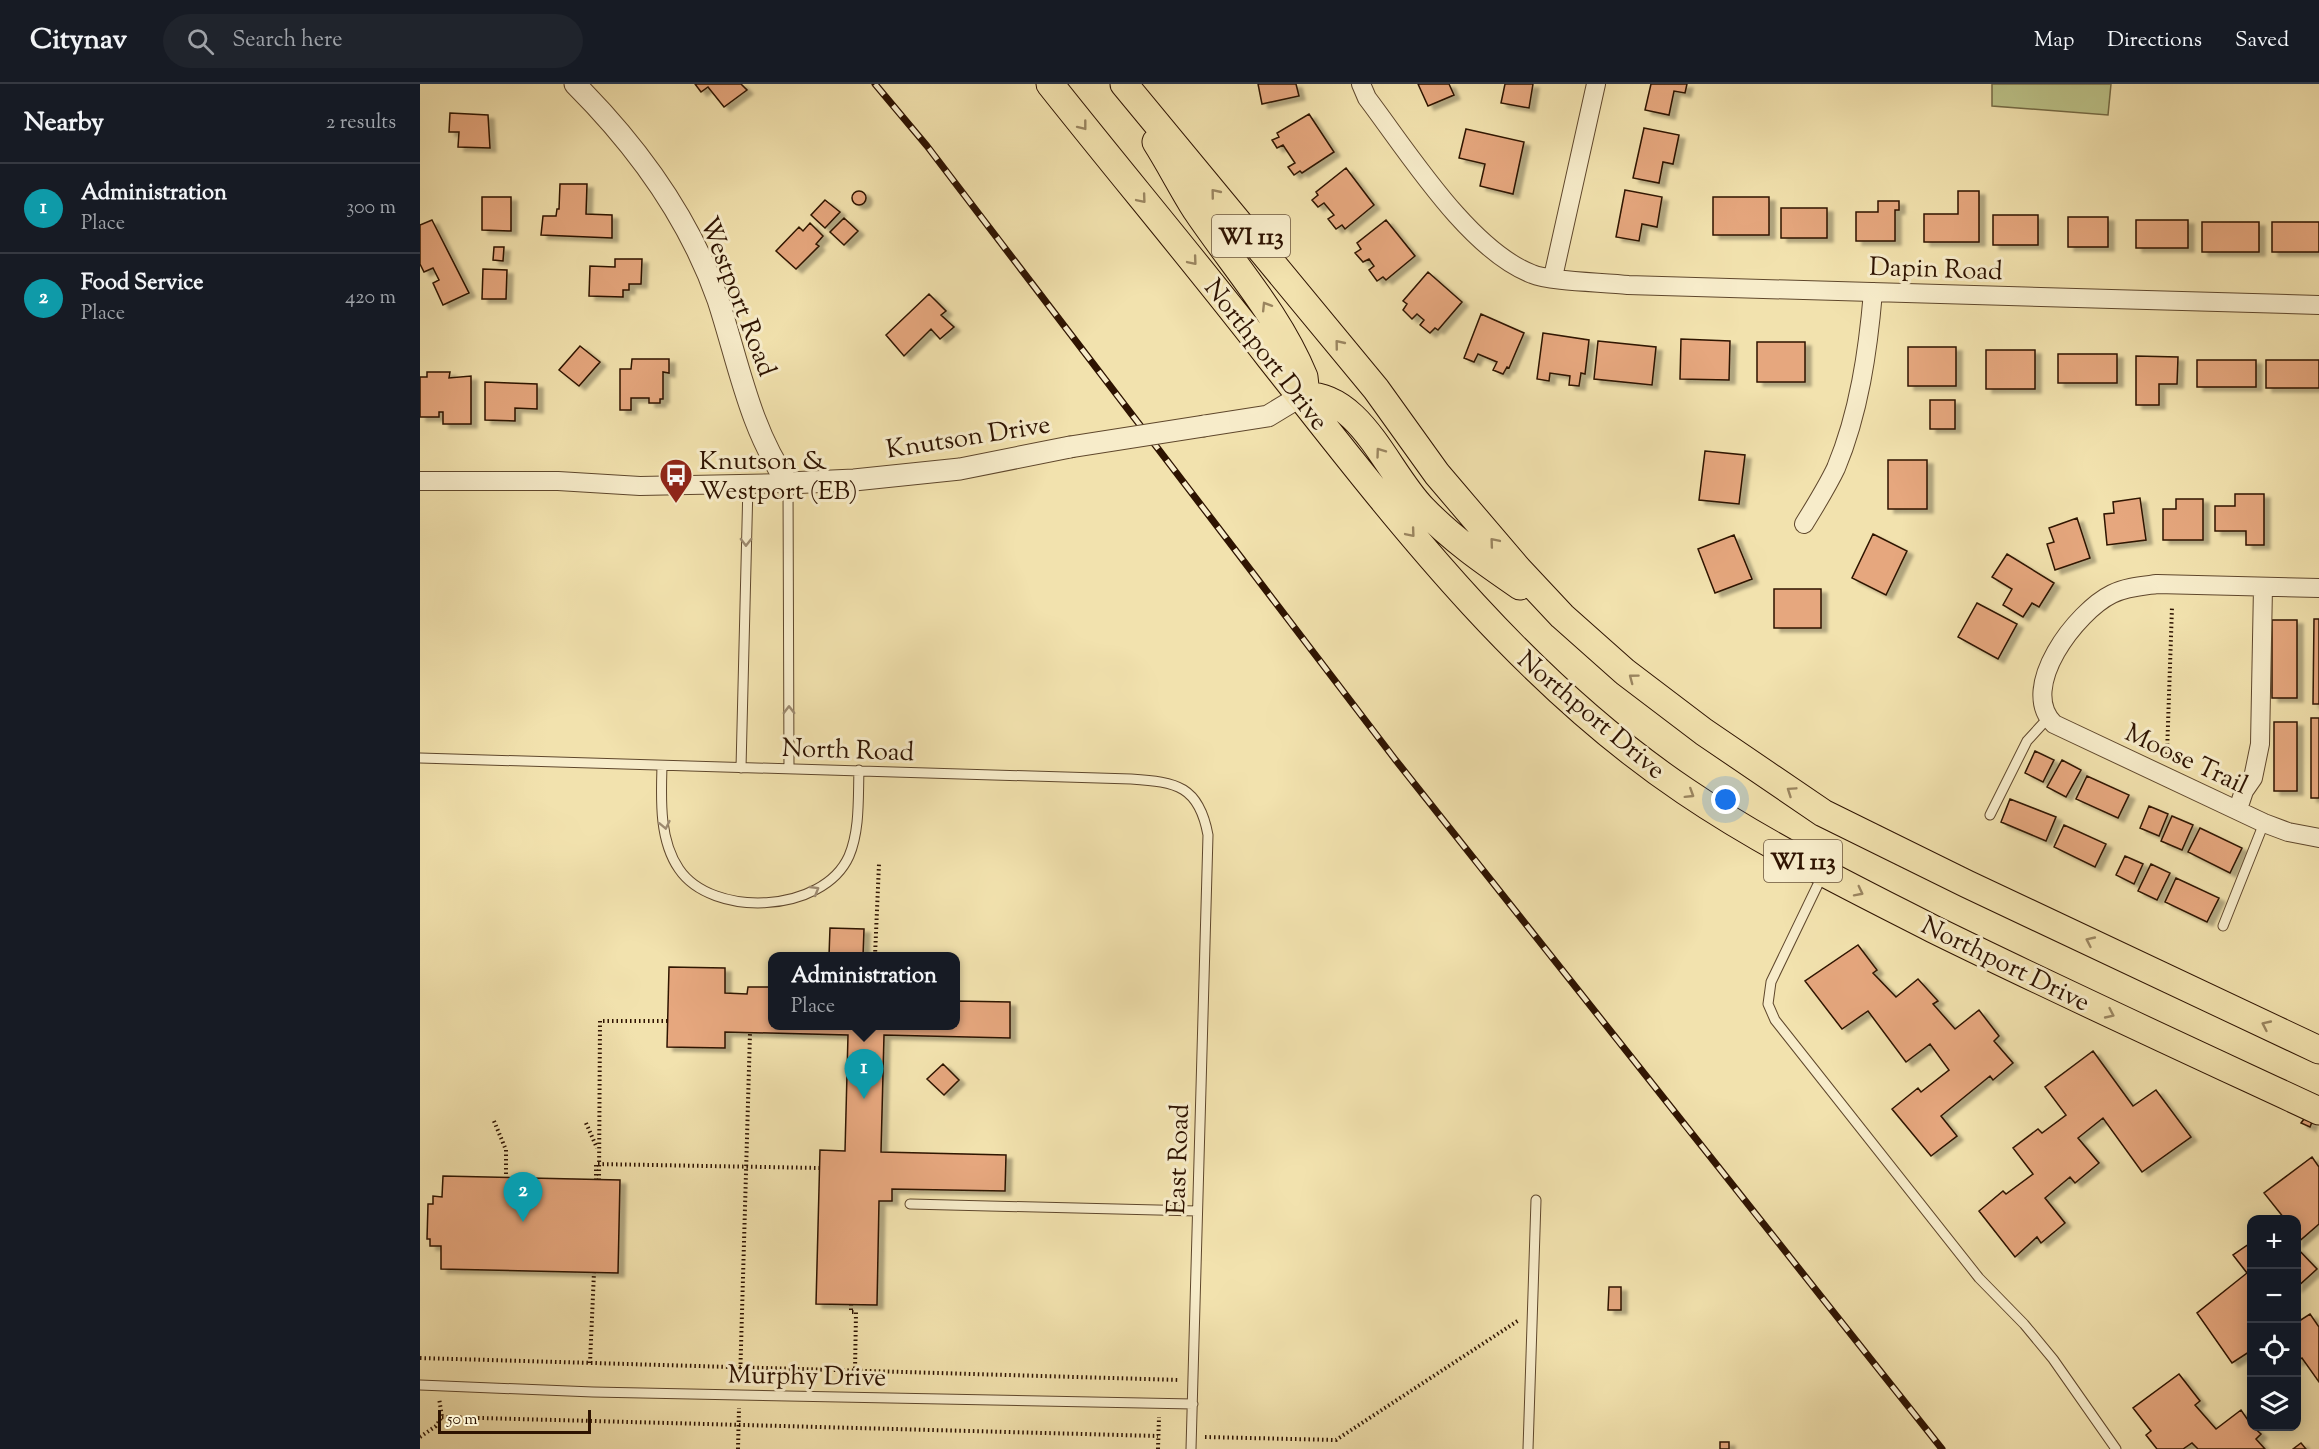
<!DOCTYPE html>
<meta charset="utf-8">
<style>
:root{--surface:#171b24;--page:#20242c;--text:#f1f3f6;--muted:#9ea1a6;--line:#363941;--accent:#1a73e8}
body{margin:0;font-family:"Sorts Mill Goudy",serif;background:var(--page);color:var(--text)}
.controls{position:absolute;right:18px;bottom:18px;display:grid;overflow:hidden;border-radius:12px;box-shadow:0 3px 15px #0003}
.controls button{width:54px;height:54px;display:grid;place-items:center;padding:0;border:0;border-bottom:2px solid var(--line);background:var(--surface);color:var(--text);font:30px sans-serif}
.scale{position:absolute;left:18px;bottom:15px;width:153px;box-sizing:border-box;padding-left:6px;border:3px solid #2e1301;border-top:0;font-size:16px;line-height:21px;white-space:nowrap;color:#2e1301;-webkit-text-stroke:4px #f7ecca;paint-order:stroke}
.you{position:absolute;left:1306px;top:716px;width:21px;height:21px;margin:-15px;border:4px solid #fff;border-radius:50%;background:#1a73e8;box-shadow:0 0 0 9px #1a73e833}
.badge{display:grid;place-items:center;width:39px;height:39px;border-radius:50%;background:var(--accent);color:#fff;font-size:20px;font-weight:700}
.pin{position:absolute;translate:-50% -50px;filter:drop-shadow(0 2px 3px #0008)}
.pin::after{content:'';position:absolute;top:32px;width:21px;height:18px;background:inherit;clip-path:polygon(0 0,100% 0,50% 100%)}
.popup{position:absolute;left:348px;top:868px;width:192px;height:78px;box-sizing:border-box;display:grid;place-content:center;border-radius:12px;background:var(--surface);filter:drop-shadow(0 2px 4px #0005);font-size:20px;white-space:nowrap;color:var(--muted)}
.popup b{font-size:22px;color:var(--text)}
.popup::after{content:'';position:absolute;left:50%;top:100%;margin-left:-12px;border:12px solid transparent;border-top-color:var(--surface)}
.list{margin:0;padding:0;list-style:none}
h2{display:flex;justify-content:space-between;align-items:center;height:78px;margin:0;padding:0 24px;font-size:26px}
h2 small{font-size:20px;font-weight:400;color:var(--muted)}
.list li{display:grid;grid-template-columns:39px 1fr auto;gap:18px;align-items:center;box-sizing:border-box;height:90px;padding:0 24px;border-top:2px solid var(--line)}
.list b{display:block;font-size:22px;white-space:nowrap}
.list p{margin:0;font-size:20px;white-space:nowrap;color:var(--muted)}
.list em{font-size:20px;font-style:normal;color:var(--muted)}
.icon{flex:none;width:33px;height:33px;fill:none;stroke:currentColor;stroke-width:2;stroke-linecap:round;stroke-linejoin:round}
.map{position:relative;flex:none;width:1899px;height:1365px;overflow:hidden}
header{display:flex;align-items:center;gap:36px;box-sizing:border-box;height:84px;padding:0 30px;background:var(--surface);border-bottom:2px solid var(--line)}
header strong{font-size:28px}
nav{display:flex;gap:33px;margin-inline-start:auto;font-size:21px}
.search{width:420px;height:54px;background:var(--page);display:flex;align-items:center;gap:15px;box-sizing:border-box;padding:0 21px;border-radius:33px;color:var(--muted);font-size:22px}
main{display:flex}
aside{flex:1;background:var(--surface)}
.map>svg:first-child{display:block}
.green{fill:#bcc389;stroke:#756b45;stroke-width:1.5}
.building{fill:#e6a77e;stroke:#2e1301;stroke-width:1.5;filter:url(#shadow)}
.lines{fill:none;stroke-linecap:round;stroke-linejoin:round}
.service-casing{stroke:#5f472c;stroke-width:11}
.minor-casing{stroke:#5f472c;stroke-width:20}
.tertiary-casing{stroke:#5f472c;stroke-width:23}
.primary-casing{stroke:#2e1301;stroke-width:29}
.path{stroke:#2e1301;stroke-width:4;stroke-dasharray:1.5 3;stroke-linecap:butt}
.service{stroke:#f7ecca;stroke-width:9}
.minor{stroke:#f7ecca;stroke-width:18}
.tertiary{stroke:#f7ecca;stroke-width:21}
.primary{stroke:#f2e2ae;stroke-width:27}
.rail-casing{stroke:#2e1301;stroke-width:7}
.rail{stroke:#f7ecca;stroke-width:4.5;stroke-dasharray:14;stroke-linecap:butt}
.tertiary-bridge-casing{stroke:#5f472c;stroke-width:23;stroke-linecap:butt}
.path-bridge{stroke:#2e1301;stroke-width:4;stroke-dasharray:1.5 3;stroke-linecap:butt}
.tertiary-bridge{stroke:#f7ecca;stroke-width:21}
.oneway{stroke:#9a8560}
.oneway2{stroke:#9d8a70}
.labels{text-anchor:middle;stroke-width:6;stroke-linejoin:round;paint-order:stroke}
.shield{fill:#f7ecca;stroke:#6a543d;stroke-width:1.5}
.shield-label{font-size:24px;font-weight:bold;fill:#2e1301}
.street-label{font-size:26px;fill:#2e1301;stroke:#f7ecca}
.poi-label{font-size:26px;fill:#2e1301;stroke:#f7ecca;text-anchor:start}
</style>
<header>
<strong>Citynav</strong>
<div class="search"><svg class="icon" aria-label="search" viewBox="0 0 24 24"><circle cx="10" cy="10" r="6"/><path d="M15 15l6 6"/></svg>Search here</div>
<nav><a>Map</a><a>Directions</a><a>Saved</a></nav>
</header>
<main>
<aside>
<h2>Nearby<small>2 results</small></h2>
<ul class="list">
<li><span class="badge" style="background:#0f9aa8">1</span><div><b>Administration</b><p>Place</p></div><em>300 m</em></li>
<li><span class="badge" style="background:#0f9aa8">2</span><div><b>Food Service</b><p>Place</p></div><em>420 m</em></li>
</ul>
</aside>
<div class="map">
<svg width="1899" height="1365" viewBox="0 0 1899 1365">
<defs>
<filter id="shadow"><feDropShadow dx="6" dy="4" stdDeviation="1.5" flood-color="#0004"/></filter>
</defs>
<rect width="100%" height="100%" fill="#f2e2ae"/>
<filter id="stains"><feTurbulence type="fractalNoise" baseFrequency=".00333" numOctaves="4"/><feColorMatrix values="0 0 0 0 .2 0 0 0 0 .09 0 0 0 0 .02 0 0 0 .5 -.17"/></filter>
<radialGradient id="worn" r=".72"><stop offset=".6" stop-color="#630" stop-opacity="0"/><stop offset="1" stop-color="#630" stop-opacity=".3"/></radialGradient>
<path class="green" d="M 1572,0 L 1691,0 L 1688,31 L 1572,22 Z"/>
<path class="building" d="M 275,0 L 321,0 L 327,6 L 304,23 L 288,3 L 281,8 Z
M 838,0 L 876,0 L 879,12 L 842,20 Z
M 998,0 L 1029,0 L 1034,11 L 1008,22 Z
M 1085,0 L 1113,0 L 1109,24 L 1081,19 Z
M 1231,0 L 1267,0 L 1265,9 L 1254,7 L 1249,31 L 1225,26 Z
M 30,29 L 68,31 L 70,64 L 38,63 L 39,48 L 29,48 Z
M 889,30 L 914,68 L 882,89 L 880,87 L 874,91 L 868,83 L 875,79 L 863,61 L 857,64 L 852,56 L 859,53 L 857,49 Z
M 1224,44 L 1259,51 L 1253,80 L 1243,78 L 1239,99 L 1213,94 Z
M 1046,45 L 1104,58 L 1093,110 L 1060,102 L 1065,80 L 1039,74 Z
M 926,84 L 954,121 L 925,145 L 922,141 L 916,145 L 908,135 L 914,131 L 904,119 L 898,123 L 892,116 L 898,111 L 896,108 Z
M 140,100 L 167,100 L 166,130 L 192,131 L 192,154 L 121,151 L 123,132 L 136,132 L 137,125 L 139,125 Z
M 1205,106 L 1242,113 L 1237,143 L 1222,140 L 1219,157 L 1196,153 Z
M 1538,107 L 1559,107 L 1559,158 L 1504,158 L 1504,130 L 1538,130 Z
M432 114a7 7 0 1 1 14 0a7 7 0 1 1-14 0Z
M 62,113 L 91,113 L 91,147 L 62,146 Z
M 1293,113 L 1349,113 L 1349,151 L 1293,151 Z
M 405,116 L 420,128 L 405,144 L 391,131 Z
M 1458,117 L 1479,117 L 1479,126 L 1475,126 L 1475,157 L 1436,157 L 1436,128 L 1458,128 Z
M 1361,124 L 1407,124 L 1407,154 L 1361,154 Z
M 1573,131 L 1618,131 L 1618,161 L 1573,161 Z
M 1648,133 L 1688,133 L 1688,163 L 1648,163 Z
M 424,134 L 438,147 L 424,161 L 410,148 Z
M 12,136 L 49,209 L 23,221 L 13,199 L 19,196 L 13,184 L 4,188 L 0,180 L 0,141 Z
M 966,136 L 995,172 L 966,196 L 963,193 L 957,197 L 949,186 L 954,182 L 949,175 L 943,178 L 935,169 L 941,165 L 937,159 Z
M 1716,136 L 1768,136 L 1768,164 L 1716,164 Z
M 1782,138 L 1839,138 L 1839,168 L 1782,168 Z
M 1852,138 L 1899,138 L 1899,168 L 1852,168 Z
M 390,139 L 403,152 L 396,160 L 399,162 L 376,185 L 356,167 L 379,143 L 383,147 Z
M 74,163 L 84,163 L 83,177 L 73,176 Z
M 195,175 L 222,175 L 221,200 L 209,200 L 209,206 L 203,206 L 203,213 L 169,212 L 170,182 L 195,183 Z
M 63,185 L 87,186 L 86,215 L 62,215 Z
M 1008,188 L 1042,218 L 1018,246 L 1015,244 L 1010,249 L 1000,241 L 1004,236 L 997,230 L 992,235 L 983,226 L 987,220 L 983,217 Z
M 509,210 L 526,227 L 521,231 L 534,243 L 520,255 L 511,245 L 484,272 L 466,251 Z
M 1061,230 L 1104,249 L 1089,284 L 1087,283 L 1083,290 L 1073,286 L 1077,278 L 1058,270 L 1054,278 L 1044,274 Z
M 1123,249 L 1169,256 L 1165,290 L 1161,289 L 1159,302 L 1149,301 L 1150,292 L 1130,289 L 1129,297 L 1117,295 Z
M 1261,255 L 1310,257 L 1309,296 L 1260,295 Z
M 1178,257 L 1236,263 L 1232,301 L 1174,295 Z
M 1337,258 L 1385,258 L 1385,298 L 1337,298 Z
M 160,262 L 180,278 L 159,302 L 139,286 Z
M 1488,263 L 1536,263 L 1536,302 L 1488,302 Z
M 1566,266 L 1615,266 L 1615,305 L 1566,305 Z
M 1638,270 L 1697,270 L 1697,299 L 1638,299 Z
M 1716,272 L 1758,273 L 1757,300 L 1739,300 L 1739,321 L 1716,321 Z
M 212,275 L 249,275 L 249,289 L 243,288 L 243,315 L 240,315 L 240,319 L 229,319 L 229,314 L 211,314 L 211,326 L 200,326 L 200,285 L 211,285 Z
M 1777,276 L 1836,276 L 1836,303 L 1777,303 Z
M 1846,276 L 1899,276 L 1899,304 L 1846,304 Z
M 7,288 L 30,288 L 29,294 L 51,292 L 51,340 L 23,340 L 23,328 L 19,328 L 19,333 L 0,333 L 0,293 L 7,293 Z
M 65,298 L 117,300 L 117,325 L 95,324 L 95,337 L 65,336 Z
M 1510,316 L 1535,316 L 1535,345 L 1510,345 Z
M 1285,367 L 1325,371 L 1319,420 L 1279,416 Z
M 1468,376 L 1507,376 L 1507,425 L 1468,425 Z
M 1815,410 L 1844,410 L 1844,461 L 1826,461 L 1826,447 L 1795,447 L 1795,422 L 1815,422 Z
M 1720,414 L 1726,456 L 1687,461 L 1684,430 L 1694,429 L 1693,418 Z
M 1756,415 L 1783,415 L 1783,456 L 1743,456 L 1743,425 L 1756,425 Z
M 1657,434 L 1670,474 L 1635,486 L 1627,460 L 1634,458 L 1629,444 Z
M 1453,450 L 1487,467 L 1466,511 L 1432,494 Z
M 1314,451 L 1332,495 L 1295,509 L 1278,465 Z
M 1587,470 L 1634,499 L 1619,523 L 1612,519 L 1603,533 L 1583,521 L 1592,505 L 1572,493 Z
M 1354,505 L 1401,505 L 1401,544 L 1354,544 Z
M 1557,519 L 1597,540 L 1578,575 L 1538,553 Z
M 1894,535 L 1899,535 L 1899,620 L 1893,620 Z
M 1852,536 L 1877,536 L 1877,614 L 1852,614 Z
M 1891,634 L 1899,634 L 1899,714 L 1891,714 Z
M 1854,638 L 1877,638 L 1877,707 L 1854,707 Z
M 1615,667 L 1634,676 L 1623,698 L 1605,689 Z
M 1642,676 L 1661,686 L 1646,713 L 1627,703 Z
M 1667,692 L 1709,711 L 1698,734 L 1656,715 Z
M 1590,715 L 1636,733 L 1626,757 L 1581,738 Z
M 1729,722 L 1748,730 L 1739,752 L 1720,744 Z
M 1752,732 L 1773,741 L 1762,766 L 1741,757 Z
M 1644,741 L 1686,760 L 1675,783 L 1634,763 Z
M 1780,744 L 1822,764 L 1810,789 L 1768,768 Z
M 1705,772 L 1723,780 L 1714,800 L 1696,791 Z
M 1731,780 L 1750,789 L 1737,816 L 1718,807 Z
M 1756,794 L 1799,814 L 1787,838 L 1745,818 Z
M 410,844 L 444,845 L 443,872 L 409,872 Z
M 1438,861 L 1457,886 L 1453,889 L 1476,913 L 1498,895 L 1518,917 L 1513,920 L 1535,945 L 1559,926 L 1579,952 L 1574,957 L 1593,979 L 1573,996 L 1570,992 L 1521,1032 L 1537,1052 L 1511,1072 L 1472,1025 L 1498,1004 L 1501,1008 L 1529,986 L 1510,960 L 1486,978 L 1448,927 L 1422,945 L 1385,897 Z
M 249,883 L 305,884 L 305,909 L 327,910 L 328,903 L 352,903 L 352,942 L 536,942 L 536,917 L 590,918 L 590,954 L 464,951 L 461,1068 L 586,1071 L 585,1107 L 472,1105 L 472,1117 L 459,1117 L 457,1221 L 396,1220 L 400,1066 L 425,1067 L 428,951 L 305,948 L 305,964 L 247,963 Z
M 1673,967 L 1713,1022 L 1736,1006 L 1771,1053 L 1722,1088 L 1683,1034 L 1658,1054 L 1679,1079 L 1655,1099 L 1650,1093 L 1625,1114 L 1645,1139 L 1621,1159 L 1617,1153 L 1595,1173 L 1559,1127 L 1583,1107 L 1586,1110 L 1613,1090 L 1593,1064 L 1618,1045 L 1622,1049 L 1646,1031 L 1625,1003 Z
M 523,980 L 539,996 L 524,1011 L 507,995 Z
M 1884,1035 L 1892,1038 L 1890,1043 L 1881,1039 Z
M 1892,1073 L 1899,1083 L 1899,1140 L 1876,1160 L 1876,1136 L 1862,1136 L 1864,1134 L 1844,1109 Z
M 23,1092 L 200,1096 L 198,1189 L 21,1185 L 21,1162 L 10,1162 L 10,1155 L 7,1155 L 8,1120 L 13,1120 L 13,1112 L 22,1113 Z
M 1832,1158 L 1832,1266 L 1812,1279 L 1777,1229 L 1827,1189 L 1813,1171 Z
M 1876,1163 L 1897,1185 L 1876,1204 Z
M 1189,1203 L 1201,1203 L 1201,1226 L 1188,1226 Z
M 1890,1230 L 1899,1243 L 1899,1298 L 1882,1274 L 1876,1278 L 1876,1239 Z
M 1759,1290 L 1780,1317 L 1775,1321 L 1796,1345 L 1821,1326 L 1832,1342 L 1841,1350 L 1836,1355 L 1845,1365 L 1778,1365 L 1772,1359 L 1763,1365 L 1737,1365 L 1726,1351 L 1731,1347 L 1713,1324 Z
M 1300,1358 L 1309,1358 L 1309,1365 L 1300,1365 Z
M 1881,1359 L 1886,1365 L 1873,1365 Z"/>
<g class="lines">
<defs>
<path id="service" d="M 368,399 L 369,685
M 0,674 L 711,695 C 757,698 779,702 788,751 L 771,1365
M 242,682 C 241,715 239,756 259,785 C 292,834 403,830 429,772 C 440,746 438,714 439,686
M 321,684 L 328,400
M 1570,731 L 1607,657 L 1628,634
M 1402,792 L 1351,898 L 1348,920 L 1355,936 L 1559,1194 L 1604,1240 L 1633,1275 L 1696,1365
M 1803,842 L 1844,739
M 490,1120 L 777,1127
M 0,1301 L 173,1308 L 773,1320
M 1108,1365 L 1116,1116"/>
<path id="minor" d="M 941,0 L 947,14 C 988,68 1049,166 1112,190 C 1131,198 1185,198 1208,201 L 1899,221
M 1133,193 L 1176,0
M 0,397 L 138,397 L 220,402 L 368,399
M 1384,440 C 1395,422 1407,403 1416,384 C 1439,329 1448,267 1453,208
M 1899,504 L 1737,500 C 1722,502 1706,503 1692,510 C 1657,527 1597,604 1634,640 L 1844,739 L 1868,748 L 1899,754
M 1818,725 L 1824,707 L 1833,694 L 1840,660 L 1843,503"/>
<path id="tertiary" d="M 155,0 C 217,62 269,133 298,216 C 318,277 330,346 368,399 L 434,396 L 540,385 L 650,363
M 784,342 L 848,332 L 881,312"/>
<path id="primary" d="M 630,0 C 703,92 778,181 850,274 C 974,431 1097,594 1265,707 C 1343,760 1429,802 1513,845 C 1641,908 1770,967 1899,1027
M 704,0 L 956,305 L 1017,390 L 1098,485 L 1142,532 L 1205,588 L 1284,648 L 1403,729 L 1547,800 L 1899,966
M 736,58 C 750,80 762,104 776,126 C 813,181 858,230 884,293 L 885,302 L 881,312
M 881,312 C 940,307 967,389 1003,425 C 1032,455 1065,478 1100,502"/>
</defs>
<use href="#service" class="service-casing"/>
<use href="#minor" class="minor-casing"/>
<use href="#tertiary" class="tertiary-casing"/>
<use href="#primary" class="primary-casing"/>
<path class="path" d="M 1747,670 L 1752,523
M 455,872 L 459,780
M 74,1037 L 86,1066 L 86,1094
M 166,1039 L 177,1064
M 179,1096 L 180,937 L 248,937
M 431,1220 L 431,1228 L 436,1228 L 435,1287
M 0,1274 L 760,1296
M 170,1279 L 174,1188
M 320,1298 L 330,949
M 22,1333 L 738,1352
M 0,1353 L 16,1342 L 22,1333 L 19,1314
M 785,1353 L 916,1356 L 1099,1236
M 318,1365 L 319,1324
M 738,1365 L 739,1333"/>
<use href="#service" class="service"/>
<use href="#minor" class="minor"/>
<use href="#tertiary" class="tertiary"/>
<use href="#primary" class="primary"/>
<defs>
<path id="rail" d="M 455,0 L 507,62 L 974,674 L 1522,1365"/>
</defs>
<use href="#rail" class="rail-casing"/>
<use href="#rail" class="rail"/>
<defs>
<path id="tertiary-bridge" d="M 650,363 L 784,342"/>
</defs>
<use href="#tertiary-bridge" class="tertiary-bridge-casing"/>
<path class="path-bridge" d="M 176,1096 L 176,1080 L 400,1084"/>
<use href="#tertiary-bridge" class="tertiary-bridge"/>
</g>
<defs><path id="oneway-chevron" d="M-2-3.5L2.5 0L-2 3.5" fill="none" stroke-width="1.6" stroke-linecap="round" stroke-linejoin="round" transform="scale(1.5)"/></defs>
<g class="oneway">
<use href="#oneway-chevron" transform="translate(663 42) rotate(52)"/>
<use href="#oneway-chevron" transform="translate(795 109) rotate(-129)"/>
<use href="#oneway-chevron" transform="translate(722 115) rotate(50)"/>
<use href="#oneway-chevron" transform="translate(773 177) rotate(50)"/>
<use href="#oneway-chevron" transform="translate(846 222) rotate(-122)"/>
<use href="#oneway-chevron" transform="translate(919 260) rotate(-129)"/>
<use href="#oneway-chevron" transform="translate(960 368) rotate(-126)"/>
<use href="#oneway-chevron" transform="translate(991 449) rotate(50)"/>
<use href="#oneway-chevron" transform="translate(1074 458) rotate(-130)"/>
<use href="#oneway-chevron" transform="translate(1213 594) rotate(-143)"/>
<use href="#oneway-chevron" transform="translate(1371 707) rotate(-146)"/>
<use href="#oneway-chevron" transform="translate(1270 710) rotate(32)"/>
<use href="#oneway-chevron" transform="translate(1439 808) rotate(27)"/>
<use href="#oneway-chevron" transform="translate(1670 857) rotate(-155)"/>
<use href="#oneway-chevron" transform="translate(1690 930) rotate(25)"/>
<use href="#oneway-chevron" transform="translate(1846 941) rotate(-155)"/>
</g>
<g class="oneway2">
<use href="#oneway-chevron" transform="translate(326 458) rotate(91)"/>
<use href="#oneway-chevron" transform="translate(369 626) rotate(-90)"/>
<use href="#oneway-chevron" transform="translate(245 741) rotate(78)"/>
<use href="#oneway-chevron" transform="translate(395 806) rotate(-31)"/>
</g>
<defs>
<symbol id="bus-pin" viewBox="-11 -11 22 30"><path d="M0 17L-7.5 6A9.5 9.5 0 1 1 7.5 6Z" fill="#8f2418" stroke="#f7ecca"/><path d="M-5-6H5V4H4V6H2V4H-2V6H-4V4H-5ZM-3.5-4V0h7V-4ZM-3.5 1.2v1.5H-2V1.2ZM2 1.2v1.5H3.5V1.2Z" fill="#fff"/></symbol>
</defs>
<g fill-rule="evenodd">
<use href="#bus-pin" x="237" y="372" width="38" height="52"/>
</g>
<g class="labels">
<g class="shield">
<rect x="792" y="131" width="78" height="42" rx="4.5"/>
<rect x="1344" y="756" width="78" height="42" rx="4.5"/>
</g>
<g class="shield-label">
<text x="831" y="160">WI 113</text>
<text x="1383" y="785">WI 113</text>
</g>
<g class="street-label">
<text transform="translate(1516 184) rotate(2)" y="9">Dapin Road</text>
<text transform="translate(319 212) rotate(69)" y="9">Westport Road</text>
<text transform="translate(847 270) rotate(52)" y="9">Northport Drive</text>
<text transform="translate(548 352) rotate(-9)" y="9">Knutson Drive</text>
<text transform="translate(1172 630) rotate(40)" y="9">Northport Drive</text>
<text transform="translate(428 665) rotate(2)" y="9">North Road</text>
<text transform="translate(1767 674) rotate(25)" y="9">Moose Trail</text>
<text transform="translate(1586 879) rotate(26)" y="9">Northport Drive</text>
<text transform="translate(757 1075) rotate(-88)" y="9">East Road</text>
<text transform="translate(387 1291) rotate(1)" y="9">Murphy Drive</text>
</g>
<g class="poi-label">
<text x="279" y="385">Knutson &amp;<tspan x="279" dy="30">Westport (EB)</tspan></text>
</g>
</g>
<rect width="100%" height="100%" filter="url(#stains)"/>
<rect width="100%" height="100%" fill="url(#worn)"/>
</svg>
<div class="controls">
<button>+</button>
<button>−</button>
<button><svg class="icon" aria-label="locate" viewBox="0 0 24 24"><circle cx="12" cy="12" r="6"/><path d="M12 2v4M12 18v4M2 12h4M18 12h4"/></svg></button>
<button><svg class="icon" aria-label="layers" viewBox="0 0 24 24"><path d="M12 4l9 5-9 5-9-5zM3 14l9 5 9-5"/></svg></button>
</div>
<div class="scale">50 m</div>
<div class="you"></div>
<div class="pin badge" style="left:444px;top:1015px;background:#0f9aa8">1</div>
<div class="popup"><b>Administration</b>Place</div>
<div class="pin badge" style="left:103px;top:1138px;background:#0f9aa8">2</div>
</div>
</main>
